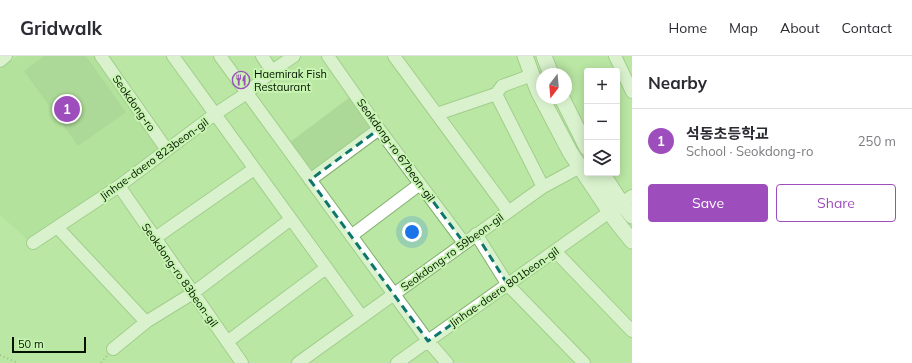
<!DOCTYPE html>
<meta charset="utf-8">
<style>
:root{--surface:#fff;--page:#f7f7f7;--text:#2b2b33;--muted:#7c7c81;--line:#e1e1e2;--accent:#9e4dbc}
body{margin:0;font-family:Mulish,"Noto Sans KR",sans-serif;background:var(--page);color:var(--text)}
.controls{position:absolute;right:12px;top:12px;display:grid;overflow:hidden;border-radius:4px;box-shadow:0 2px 10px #0003}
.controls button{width:36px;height:36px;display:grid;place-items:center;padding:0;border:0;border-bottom:1px solid var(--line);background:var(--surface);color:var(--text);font:20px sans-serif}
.compass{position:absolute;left:536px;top:12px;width:36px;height:36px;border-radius:50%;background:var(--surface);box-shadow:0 2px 10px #0003;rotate:196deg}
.scale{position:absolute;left:12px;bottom:10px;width:74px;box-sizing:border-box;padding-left:4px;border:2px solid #041300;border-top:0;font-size:11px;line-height:14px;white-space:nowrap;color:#041300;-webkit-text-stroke:3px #c7f5b1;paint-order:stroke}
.you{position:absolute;left:412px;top:176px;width:14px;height:14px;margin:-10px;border:3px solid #fff;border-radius:50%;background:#1a73e8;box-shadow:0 0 0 6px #1a73e833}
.badge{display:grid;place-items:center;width:26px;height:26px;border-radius:50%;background:var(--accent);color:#fff;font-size:13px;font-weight:700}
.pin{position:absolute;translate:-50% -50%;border:2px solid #fff;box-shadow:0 1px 4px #0006}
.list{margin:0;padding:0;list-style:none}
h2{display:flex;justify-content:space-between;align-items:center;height:52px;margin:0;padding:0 16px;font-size:17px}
h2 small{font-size:13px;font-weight:400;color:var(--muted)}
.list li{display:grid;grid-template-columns:26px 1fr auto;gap:12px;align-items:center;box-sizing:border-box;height:64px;padding:0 16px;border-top:1px solid var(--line)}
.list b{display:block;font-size:15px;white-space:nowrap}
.list p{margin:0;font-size:13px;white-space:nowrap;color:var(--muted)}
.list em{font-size:13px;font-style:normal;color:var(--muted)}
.actions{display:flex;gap:8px;padding:12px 16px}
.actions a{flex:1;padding:9px 0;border:1px solid var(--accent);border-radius:4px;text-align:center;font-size:14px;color:var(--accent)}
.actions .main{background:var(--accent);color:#fff}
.icon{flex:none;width:22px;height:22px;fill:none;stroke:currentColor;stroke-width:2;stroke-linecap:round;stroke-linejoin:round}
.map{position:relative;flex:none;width:632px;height:307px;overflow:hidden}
header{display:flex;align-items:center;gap:24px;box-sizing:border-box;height:56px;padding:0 20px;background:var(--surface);border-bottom:1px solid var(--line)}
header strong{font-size:19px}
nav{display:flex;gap:22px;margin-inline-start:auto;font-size:14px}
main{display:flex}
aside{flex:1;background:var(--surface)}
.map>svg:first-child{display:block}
.built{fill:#aadc93}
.green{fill:#9bc787}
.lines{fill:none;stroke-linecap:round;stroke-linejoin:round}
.minor-casing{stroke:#84af6f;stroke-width:14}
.major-casing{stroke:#84af6f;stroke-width:17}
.path{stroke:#6f8f60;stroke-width:2;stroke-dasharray:1 3;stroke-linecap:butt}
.minor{stroke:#fff;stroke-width:12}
.major{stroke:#fff;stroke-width:15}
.marked{fill:none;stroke:#0f766e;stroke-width:3;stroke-dasharray:8 5;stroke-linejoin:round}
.labels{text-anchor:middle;stroke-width:4;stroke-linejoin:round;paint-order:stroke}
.poi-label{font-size:11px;fill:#041300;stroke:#c7f5b1;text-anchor:start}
.street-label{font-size:11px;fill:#041300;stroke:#c7f5b1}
</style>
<header>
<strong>Gridwalk</strong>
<nav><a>Home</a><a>Map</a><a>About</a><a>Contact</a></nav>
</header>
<main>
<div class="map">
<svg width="632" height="307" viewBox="0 0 632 307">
<rect width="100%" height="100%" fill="#bae7a4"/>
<path class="built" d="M 18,0 L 96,0 L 162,93 L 28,184 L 0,159 L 0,14 Z"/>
<path class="green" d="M 44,0 L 86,0 L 126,56 L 78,90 L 24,15 Z
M 350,41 L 371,70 L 370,76 L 318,114 L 311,114 L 290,86 Z"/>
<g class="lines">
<defs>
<path id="minor" d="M 101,0 L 167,94
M 173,0 L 362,261
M 220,0 L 428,285 L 447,307
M 262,0 L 272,15
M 328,0 L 379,73 L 464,187
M 394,0 L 508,155
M 615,0 L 632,36
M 0,5 L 6,0
M 496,38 L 543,131
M 496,38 L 502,30 L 532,19
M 437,58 L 496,38
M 310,124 L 379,73
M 119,130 L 242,307
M 58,172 L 146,266
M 476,178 L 508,229 L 584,307
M 351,180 L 420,128
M 155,182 L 254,113
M 33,187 L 119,130 L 215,58 L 247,37 L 272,15 L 294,0
M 555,195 L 632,275
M 227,286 L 326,212
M 113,293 L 146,266 L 193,237 L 291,163
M 298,307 L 543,131 L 580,111
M 397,307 L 632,140"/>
<path id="major" d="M 525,0 L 538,35 L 570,96 L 616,165 L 632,185
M 544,0 L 551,18
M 562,42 L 587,92
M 602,117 L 622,148 L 632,160"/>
</defs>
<use href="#minor" class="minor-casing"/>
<use href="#major" class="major-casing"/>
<path class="path" d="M 0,299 L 18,307
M 101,307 L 107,300"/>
<use href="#minor" class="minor"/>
<use href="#major" class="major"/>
</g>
<path d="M0 0H632V307H0ZM 379,73 L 464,187 L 476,178 L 508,229 L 428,285 L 310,124 Z" fill="#bae7a4" fill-opacity=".55" fill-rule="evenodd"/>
<path class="marked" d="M 379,73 L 464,187 L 476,178 L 508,229 L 428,285 L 310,124 Z"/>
<defs>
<symbol id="restaurant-ring" viewBox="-11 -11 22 22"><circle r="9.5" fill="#c7f5b1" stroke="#9e4dbc" stroke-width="1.5"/><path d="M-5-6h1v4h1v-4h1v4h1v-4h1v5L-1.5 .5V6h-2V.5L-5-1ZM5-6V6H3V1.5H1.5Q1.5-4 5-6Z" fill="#9e4dbc"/></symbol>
</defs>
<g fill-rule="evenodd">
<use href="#restaurant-ring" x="231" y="14" width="20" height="20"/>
</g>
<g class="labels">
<g class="poi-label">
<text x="254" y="22">Haemirak Fish<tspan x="254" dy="13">Restaurant</tspan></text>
</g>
<g class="street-label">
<text transform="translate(134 47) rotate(55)" y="4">Seokdong-ro</text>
<text transform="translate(396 94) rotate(54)" y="4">Seokdong-ro 67beon-gil</text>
<text transform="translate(154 103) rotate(-36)" y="4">Jinhae-daero 823beon-gil</text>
<text transform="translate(452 196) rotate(-36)" y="4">Seokdong-ro 59beon-gil</text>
<text transform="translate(180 219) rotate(55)" y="4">Seokdong-ro 83beon-gil</text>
<text transform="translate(504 231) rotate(-35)" y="4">Jinhae-daero 801beon-gil</text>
</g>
</g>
</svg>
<div class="controls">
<button>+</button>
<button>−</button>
<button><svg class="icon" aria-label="layers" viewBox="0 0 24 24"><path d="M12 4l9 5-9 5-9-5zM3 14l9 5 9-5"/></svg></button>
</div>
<svg class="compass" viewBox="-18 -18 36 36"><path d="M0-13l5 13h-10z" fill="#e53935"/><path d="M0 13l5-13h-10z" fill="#7c7c81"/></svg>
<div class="scale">50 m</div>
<div class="you"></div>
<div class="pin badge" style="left:67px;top:53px">1</div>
</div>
<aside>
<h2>Nearby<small></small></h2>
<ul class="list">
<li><span class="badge">1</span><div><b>석동초등학교</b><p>School · Seokdong-ro</p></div><em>250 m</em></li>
</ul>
<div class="actions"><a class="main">Save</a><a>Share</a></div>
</aside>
</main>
